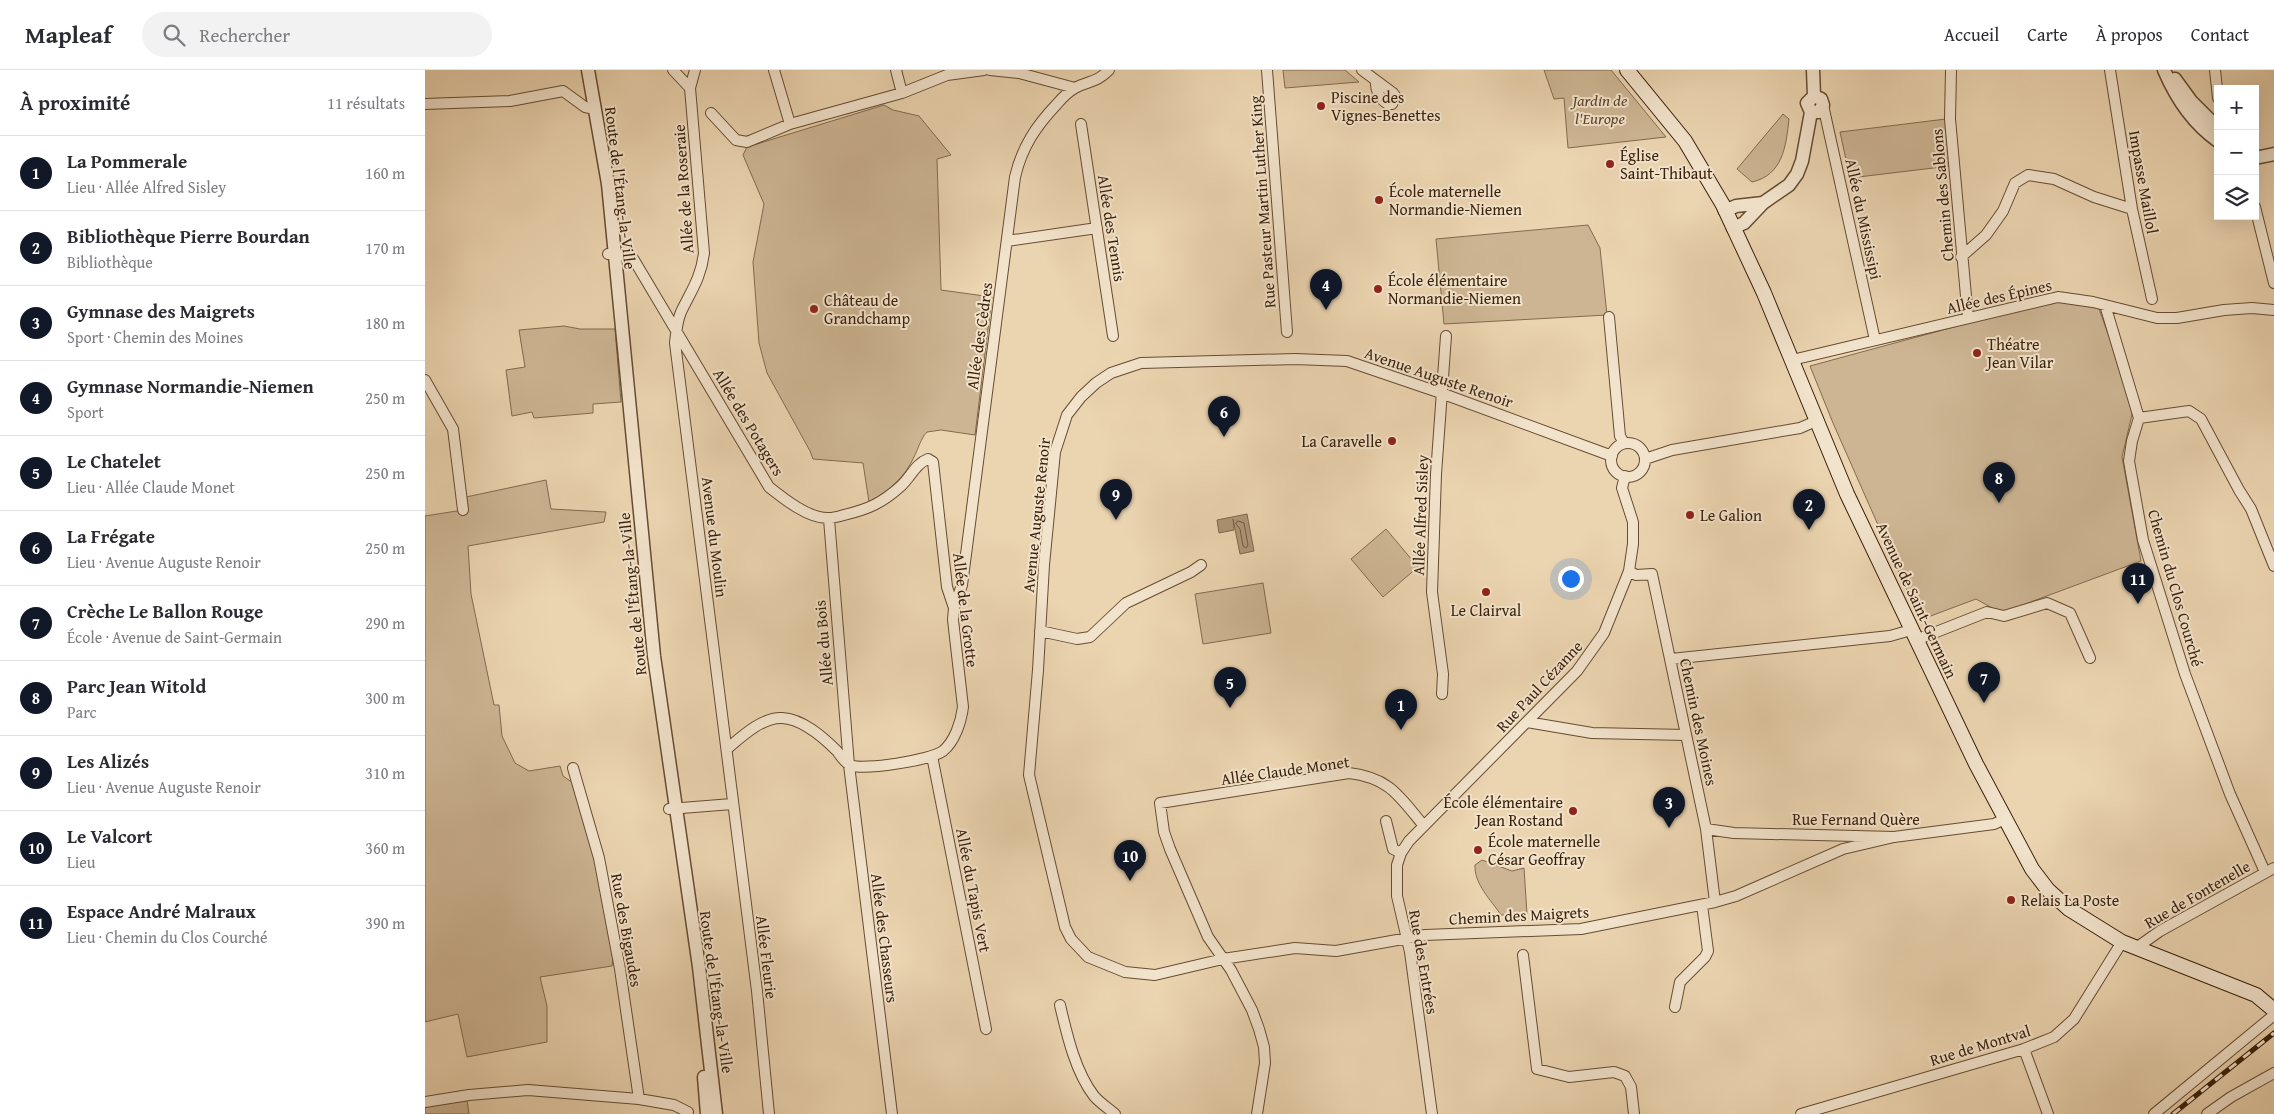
<!DOCTYPE html>
<html lang="fr">
<meta charset="utf-8">
<style>
:root{--surface:#fff;--page:#f2f2f3;--text:#2b2b33;--muted:#7c7c81;--line:#e1e1e2;--accent:#111827}
body{margin:0;font-family:"Gentium Book Plus",serif;background:var(--page);color:var(--text)}
.controls{position:absolute;right:15px;top:15px;display:grid;overflow:hidden;border-radius:0px;box-shadow:0 5px 20px #0002}
.controls button{width:45px;height:45px;display:grid;place-items:center;padding:0;border:0;border-bottom:1px solid var(--line);background:var(--surface);color:var(--text);font:25px sans-serif}
.you{position:absolute;left:1145px;top:508px;width:18px;height:18px;margin:-12px;border:4px solid #fff;border-radius:50%;background:#1a73e8;box-shadow:0 0 0 8px #1a73e833}
.badge{display:grid;place-items:center;width:32px;height:32px;border-radius:50%;background:var(--accent);color:#fff;font-size:16px;font-weight:700}
.pin{position:absolute;translate:-50% -41px;filter:drop-shadow(0 1px 2px #0008)}
.pin::after{content:'';position:absolute;top:26px;width:18px;height:15px;background:inherit;clip-path:polygon(0 0,100% 0,50% 100%)}
.list{margin:0;padding:0;list-style:none}
h2{display:flex;justify-content:space-between;align-items:center;height:65px;margin:0;padding:0 20px;font-size:21px}
h2 small{font-size:16px;font-weight:400;color:var(--muted)}
.list li{display:grid;grid-template-columns:32px 1fr auto;gap:15px;align-items:center;box-sizing:border-box;height:75px;padding:0 20px;border-top:1px solid var(--line)}
.list b{display:block;font-size:19px;white-space:nowrap}
.list p{margin:0;font-size:16px;white-space:nowrap;color:var(--muted)}
.list em{font-size:16px;font-style:normal;color:var(--muted)}
.icon{flex:none;width:28px;height:28px;fill:none;stroke:currentColor;stroke-width:2;stroke-linecap:round;stroke-linejoin:round}
.map{position:relative;flex:none;width:1849px;height:1044px;overflow:hidden}
header{display:flex;align-items:center;gap:30px;box-sizing:border-box;height:70px;padding:0 25px;background:var(--surface);border-bottom:1px solid var(--line)}
header strong{font-size:24px}
nav{display:flex;gap:28px;margin-inline-start:auto;font-size:18px}
.search{width:350px;height:45px;background:var(--page);display:flex;align-items:center;gap:12px;box-sizing:border-box;padding:0 18px;border-radius:28px;color:var(--muted);font-size:19px}
main{display:flex}
aside{flex:1;background:var(--surface)}
.map>svg:first-child{display:block}
.green{fill:#cdb593;stroke:#836a4e}
.water{fill:#ae9677;stroke:#7f664b}
.lines{fill:none;stroke-linecap:round;stroke-linejoin:round}
.shore{stroke:#745a40;stroke-width:1}
.minor-casing{stroke:#664c32;stroke-width:12}
.tertiary-casing{stroke:#664c32;stroke-width:15}
.secondary-casing{stroke:#391f08;stroke-width:16}
.minor{stroke:#f2e3cc;stroke-width:10}
.tertiary{stroke:#f2e3cc;stroke-width:12}
.secondary{stroke:#f2e3cc;stroke-width:14}
.rail-casing{stroke:#391f08;stroke-width:5}
.rail{stroke:#f2e3cc;stroke-width:3;stroke-dasharray:9;stroke-linecap:butt}
.poi-dot{fill:#8f2418;stroke:#f2e3cc;stroke-width:2}
.labels{text-anchor:middle;stroke-width:4;stroke-linejoin:round;paint-order:stroke}
.poi-label{font-size:16px;fill:#391f08;stroke:#f2e3cc;text-anchor:start}
.park-label{font-size:16px;font-style:italic;fill:#5e442b;stroke:#f2e3cc}
.street-label{font-size:16px;fill:#391f08;stroke:#f2e3cc}
</style>
<header>
<strong>Mapleaf</strong>
<div class="search"><svg class="icon" aria-label="search" viewBox="0 0 24 24"><circle cx="10" cy="10" r="6"/><path d="M15 15l6 6"/></svg>Rechercher</div>
<nav><a>Accueil</a><a>Carte</a><a>À propos</a><a>Contact</a></nav>
</header>
<main>
<aside>
<h2>À proximité<small>11 résultats</small></h2>
<ul class="list">
<li><span class="badge">1</span><div><b>La Pommerale</b><p>Lieu · Allée Alfred Sisley</p></div><em>160 m</em></li>
<li><span class="badge">2</span><div><b>Bibliothèque Pierre Bourdan</b><p>Bibliothèque</p></div><em>170 m</em></li>
<li><span class="badge">3</span><div><b>Gymnase des Maigrets</b><p>Sport · Chemin des Moines</p></div><em>180 m</em></li>
<li><span class="badge">4</span><div><b>Gymnase Normandie-Niemen</b><p>Sport</p></div><em>250 m</em></li>
<li><span class="badge">5</span><div><b>Le Chatelet</b><p>Lieu · Allée Claude Monet</p></div><em>250 m</em></li>
<li><span class="badge">6</span><div><b>La Frégate</b><p>Lieu · Avenue Auguste Renoir</p></div><em>250 m</em></li>
<li><span class="badge">7</span><div><b>Crèche Le Ballon Rouge</b><p>École · Avenue de Saint-Germain</p></div><em>290 m</em></li>
<li><span class="badge">8</span><div><b>Parc Jean Witold</b><p>Parc</p></div><em>300 m</em></li>
<li><span class="badge">9</span><div><b>Les Alizés</b><p>Lieu · Avenue Auguste Renoir</p></div><em>310 m</em></li>
<li><span class="badge">10</span><div><b>Le Valcort</b><p>Lieu</p></div><em>360 m</em></li>
<li><span class="badge">11</span><div><b>Espace André Malraux</b><p>Lieu · Chemin du Clos Courché</p></div><em>390 m</em></li>
</ul>
</aside>
<div class="map">
<svg width="1849" height="1044" viewBox="0 0 1849 1044">
<rect width="100%" height="100%" fill="#ebd4b0"/>
<filter id="stains"><feTurbulence type="fractalNoise" baseFrequency=".004" numOctaves="4"/><feColorMatrix values="0 0 0 0 .2 0 0 0 0 .09 0 0 0 0 .02 0 0 0 .5 -.17"/></filter>
<radialGradient id="worn" r=".72"><stop offset=".6" stop-color="#630" stop-opacity="0"/><stop offset="1" stop-color="#630" stop-opacity=".3"/></radialGradient>
<path class="green" d="M 858,0 L 920,0 L 934,12 L 860,18 Z
M 1119,0 L 1186,0 L 1241,67 L 1143,78 L 1139,28 L 1129,29 Z
M 459,35 L 468,40 L 494,46 L 526,85 L 512,89 L 516,220 L 567,227 L 550,365 L 516,360 L 502,362 C 496,368 493,379 489,387 C 480,407 464,421 444,432 L 438,393 L 388,389 L 385,381 L 342,303 L 334,273 L 328,192 L 339,134 L 318,85 L 322,77 Z
M 1358,44 L 1364,49 C 1361,76 1358,105 1327,112 L 1312,99 Z
M 1521,49 L 1525,96 L 1425,108 L 1415,62 Z
M 1163,155 L 1175,178 L 1182,245 L 1019,254 L 1011,169 Z
M 1632,229 L 1673,236 L 1709,336 L 1697,387 L 1716,491 L 1576,543 L 1551,529 L 1495,550 L 1408,353 L 1385,296 Z
M 139,256 L 155,259 L 190,259 L 196,332 L 168,334 L 168,343 L 109,348 L 107,342 L 87,346 L 81,300 L 100,297 L 94,260 Z
M 121,410 L 126,439 L 181,442 L 179,452 L 43,476 L 46,524 L 69,635 L 74,635 L 77,666 L 90,693 L 104,701 L 135,696 L 138,706 L 151,715 L 173,791 L 188,887 L 187,896 L 115,907 L 122,936 L 122,972 L 42,987 L 33,944 L 0,952 L 0,446 L 38,440 L 41,427 Z
M 961,459 L 993,497 L 958,527 L 926,489 Z
M 838,513 L 846,563 L 778,574 L 770,524 Z
M 1057,790 L 1087,801 L 1099,798 L 1102,844 L 1076,845 C 1066,830 1049,814 1050,795 Z
M 42,1030 L 44,1044 L 0,1044 L 0,1036 Z"/>
<path class="water" d="M 822,444 L 829,481 L 815,484 L 808,449 L 809,460 L 794,463 L 792,450 Z"/>
<g class="lines">
<path class="shore" d="M 813,451 L 819,453 L 823,475 L 821,478 L 818,476 L 815,459 L 811,454 Z"/>
<defs>
<path id="minor" d="M 248,0 L 265,18
M 270,0 L 265,18 L 279,183 C 276,208 266,221 256,242 C 252,251 251,263 250,273 L 332,921 L 344,1044
M 349,0 L 365,54
M 471,0 L 477,23
M 565,0 L 594,3 L 650,18
M 842,0 L 862,262
M 937,0 L 968,23 L 971,27 L 967,34 L 963,34 C 955,30 950,20 951,11
M 1526,0 L 1525,49 L 1543,248
M 1685,0 L 1707,139 L 1727,229
M 1790,0 L 1793,28
M 0,34 L 85,31 L 138,21 L 160,37 L 170,39
M 1398,35 L 1450,270
M 286,43 L 311,70 L 322,72 L 365,54 L 477,23 L 522,5 L 559,0
M 656,54 L 688,266
M 1830,137 L 1849,213
M 582,171 L 672,158
M 183,184 L 206,186 L 209,190 L 344,417 C 359,429 384,449 404,448 C 409,448 415,446 419,445 C 444,439 457,433 476,416 C 486,407 490,394 503,389 L 508,392 L 522,517 L 529,538 L 528,550 L 538,637 C 536,652 530,671 518,681 C 506,690 438,701 425,695 C 420,693 415,685 412,681 C 398,667 378,649 357,648 C 337,647 316,667 302,679
M 1536,187 L 1561,165 L 1578,141 L 1590,113 L 1603,105 L 1629,109 L 1669,127 L 1707,139
M 1680,235 L 1714,348 L 1707,371 L 1704,391 L 1718,470 L 1760,604 L 1805,724 L 1840,802
M 1184,247 L 1195,366 L 1199,373
M 1367,290 L 1633,227 L 1668,232 L 1732,248 L 1752,248 L 1799,240 L 1827,238 L 1849,240
M 0,310 L 28,359 L 38,440
M 1714,348 L 1764,341 L 1776,349 L 1814,420 L 1826,439 L 1849,496
M1186 390a17 17 0 1 1 34 0a17 17 0 1 1-34 0Z
M 1187,386 L 1016,323 L 922,291 L 870,289 L 716,293 L 686,303 L 671,313 L 656,327 L 642,345 L 630,382 L 619,495 L 613,600 L 604,705 L 640,857 L 646,869 L 663,887 L 700,902 L 730,905 L 798,889 L 870,878 L 911,881 L 1000,865 L 1156,859 L 1290,832 L 1311,826 L 1418,779 L 1469,767
M 1220,389 L 1247,380 L 1375,358 L 1391,351
M 404,449 L 424,695 L 467,1044
M 1204,501 L 1211,505 L 1227,504 L 1281,759 L 1290,832
M 529,538 L 537,515 L 590,107 C 597,77 611,56 632,34 C 637,28 643,22 650,18 C 664,10 670,14 684,0
M 615,561 L 652,569 L 665,567 L 701,533 L 766,502 L 776,495
M 1491,570 L 1562,542 L 1579,546 L 1622,533 L 1645,543 L 1665,588
M 1246,589 L 1465,566 L 1486,560
M 1017,624 L 1018,604 L 1007,522 L 1011,404 L 1021,266
M 1102,652 L 1167,663 L 1261,665
M 507,686 L 561,959
M 148,698 L 174,788 L 195,899 L 214,1029
M 244,739 L 307,734
M 961,751 L 968,779 L 976,783
M 1281,759 L 1309,763 L 1469,767 L 1569,754 L 1580,749
M 1711,878 L 1735,861 L 1849,798
M 1098,885 L 1112,999 L 1144,1007 L 1189,1002 L 1200,1006 L 1206,1017 L 1209,1044
M 635,935 C 642,965 650,1001 669,1026 C 675,1033 683,1038 690,1044
M 1250,937 L 1255,912 L 1280,887 L 1283,881 L 1277,835
M 1599,979 L 1623,1044
M 0,1032 L 44,1025 L 103,1020 L 214,1029 L 249,1035 L 263,1042
M 832,1044 L 840,993 L 839,977 L 834,959 L 827,940 L 806,900 L 783,867 L 745,779 L 739,762 L 735,733 L 924,703 C 965,708 974,726 999,756
M 1007,1044 L 985,882 L 972,826 L 972,795 L 976,783 L 984,771 L 1152,601 L 1179,563 L 1204,501 L 1208,474 L 1208,452 L 1197,418 L 1200,406
M 1376,1044 L 1599,979 L 1629,967 L 1649,949 L 1697,872
M 1729,1044 L 1849,945
M 1782,1044 L 1806,1027 L 1849,1003"/>
<path id="tertiary" d="M 163,0 L 183,114 L 229,586 L 274,897 L 291,1044
M 1739,0 C 1751,28 1767,53 1793,71
M 1750,9 L 1766,31 L 1793,58
M 1386,42 L 1394,42 L 1398,35 L 1396,29 L 1389,26
M 1830,88 L 1849,84
M 1300,141 L 1311,136 L 1338,133 L 1364,115 L 1372,104 L 1377,91 L 1386,42 L 1382,33 L 1389,26 L 1388,0
M 1308,158 L 1319,153 L 1338,133
M 279,1007 L 282,1044"/>
<path id="secondary" d="M 1202,0 L 1260,71 L 1298,135 L 1339,223 L 1422,424 L 1551,694 L 1607,799 L 1623,820 L 1644,839 L 1697,872 L 1831,925 L 1849,940"/>
</defs>
<use href="#minor" class="minor-casing"/>
<use href="#tertiary" class="tertiary-casing"/>
<use href="#secondary" class="secondary-casing"/>
<use href="#minor" class="minor"/>
<use href="#tertiary" class="tertiary"/>
<use href="#secondary" class="secondary"/>
<defs>
<path id="rail" d="M 1748,1044 L 1849,963"/>
</defs>
<use href="#rail" class="rail-casing"/>
<use href="#rail" class="rail"/>
</g>
<g class="poi-dot">
<circle cx="896" cy="36" r="5"/>
<circle cx="1185" cy="94" r="5"/>
<circle cx="954" cy="130" r="5"/>
<circle cx="953" cy="219" r="5"/>
<circle cx="389" cy="239" r="5"/>
<circle cx="1552" cy="283" r="5"/>
<circle cx="967" cy="371" r="5"/>
<circle cx="1265" cy="445" r="5"/>
<circle cx="1061" cy="522" r="5"/>
<circle cx="1148" cy="741" r="5"/>
<circle cx="1053" cy="780" r="5"/>
<circle cx="1586" cy="830" r="5"/>
</g>
<g class="labels">
<g class="poi-label">
<text x="906" y="33">Piscine des<tspan x="906" dy="18">Vignes-Benettes</tspan></text>
<text x="1195" y="91">Église<tspan x="1195" dy="18">Saint-Thibaut</tspan></text>
<text x="964" y="127">École maternelle<tspan x="964" dy="18">Normandie-Niemen</tspan></text>
<text x="963" y="216">École élémentaire<tspan x="963" dy="18">Normandie-Niemen</tspan></text>
<text x="399" y="236">Château de<tspan x="399" dy="18">Grandchamp</tspan></text>
<text x="1562" y="280">Théatre<tspan x="1562" dy="18">Jean Vilar</tspan></text>
<text x="957" y="377" text-anchor="end">La Caravelle</text>
<text x="1275" y="451">Le Galion</text>
<text x="1061" y="546" text-anchor="middle">Le Clairval</text>
<text x="1138" y="738" text-anchor="end">École élémentaire<tspan x="1138" dy="18">Jean Rostand</tspan></text>
<text x="1063" y="777">École maternelle<tspan x="1063" dy="18">César Geoffray</tspan></text>
<text x="1596" y="836">Relais La Poste</text>
</g>
<g class="park-label">
<text x="1175" y="36">Jardin de<tspan x="1175" dy="18">l'Europe</tspan></text>
</g>
<g class="street-label">
<text transform="translate(1719 112) rotate(80)" y="6">Impasse Maillol</text>
<text transform="translate(196 118) rotate(83)" y="6">Route de l'Étang-la-Ville</text>
<text transform="translate(258 119) rotate(-94)" y="6">Allée de la Roseraie</text>
<text transform="translate(1517 125) rotate(-95)" y="6">Chemin des Sablons</text>
<text transform="translate(837 132) rotate(-94)" y="6">Rue Pasteur Martin Luther King</text>
<text transform="translate(1439 149) rotate(78)" y="6">Allée du Mississipi</text>
<text transform="translate(687 158) rotate(81)" y="6">Allée des Tennis</text>
<text transform="translate(1574 226) rotate(-13)" y="6">Allée des Épines</text>
<text transform="translate(554 266) rotate(-82)" y="6">Allée des Cèdres</text>
<text transform="translate(1014 307) rotate(19)" y="6">Avenue Auguste Renoir</text>
<text transform="translate(324 352) rotate(59)" y="6">Allée des Potagers</text>
<text transform="translate(611 445) rotate(-84)" y="6">Avenue Auguste Renoir</text>
<text transform="translate(995 445) rotate(-88)" y="6">Allée Alfred Sisley</text>
<text transform="translate(290 467) rotate(83)" y="6">Avenue du Moulin</text>
<text transform="translate(1751 518) rotate(74)" y="6">Chemin du Clos Courché</text>
<text transform="translate(207 524) rotate(-96)" y="6">Route de l'Étang-la-Ville</text>
<text transform="translate(1492 530) rotate(65)" y="6">Avenue de Saint-Germain</text>
<text transform="translate(541 540) rotate(83)" y="6">Allée de la Grotte</text>
<text transform="translate(398 573) rotate(-95)" y="6">Allée du Bois</text>
<text transform="translate(1114 616) rotate(-47)" y="6">Rue Paul Cézanne</text>
<text transform="translate(1274 652) rotate(78)" y="6">Chemin des Moines</text>
<text transform="translate(860 700) rotate(-8)" y="6">Allée Claude Monet</text>
<text x="1431" y="755">Rue Fernand Quère</text>
<text transform="translate(549 820) rotate(79)" y="6">Allée du Tapis Vert</text>
<text transform="translate(1772 824) rotate(-30)" y="6">Rue de Fontenelle</text>
<text transform="translate(1094 845) rotate(-3)" y="6">Chemin des Maigrets</text>
<text transform="translate(202 860) rotate(80)" y="6">Rue des Bigaudes</text>
<text transform="translate(460 868) rotate(83)" y="6">Allée des Chasseurs</text>
<text transform="translate(342 887) rotate(83)" y="6">Allée Fleurie</text>
<text transform="translate(999 892) rotate(80)" y="6">Rue des Entrées</text>
<text transform="translate(292 922) rotate(82)" y="6">Route de l'Étang-la-Ville</text>
<text transform="translate(1555 975) rotate(-17)" y="6">Rue de Montval</text>
</g>
</g>
<rect width="100%" height="100%" filter="url(#stains)"/>
<rect width="100%" height="100%" fill="url(#worn)"/>
</svg>
<div class="controls">
<button>+</button>
<button>−</button>
<button><svg class="icon" aria-label="layers" viewBox="0 0 24 24"><path d="M12 4l9 5-9 5-9-5zM3 14l9 5 9-5"/></svg></button>
</div>
<div class="you"></div>
<div class="pin badge" style="left:976px;top:660px">1</div>
<div class="pin badge" style="left:1384px;top:460px">2</div>
<div class="pin badge" style="left:1244px;top:758px">3</div>
<div class="pin badge" style="left:901px;top:240px">4</div>
<div class="pin badge" style="left:805px;top:638px">5</div>
<div class="pin badge" style="left:799px;top:367px">6</div>
<div class="pin badge" style="left:1559px;top:633px">7</div>
<div class="pin badge" style="left:1574px;top:433px">8</div>
<div class="pin badge" style="left:691px;top:450px">9</div>
<div class="pin badge" style="left:705px;top:811px">10</div>
<div class="pin badge" style="left:1713px;top:534px">11</div>
</div>
</main>
